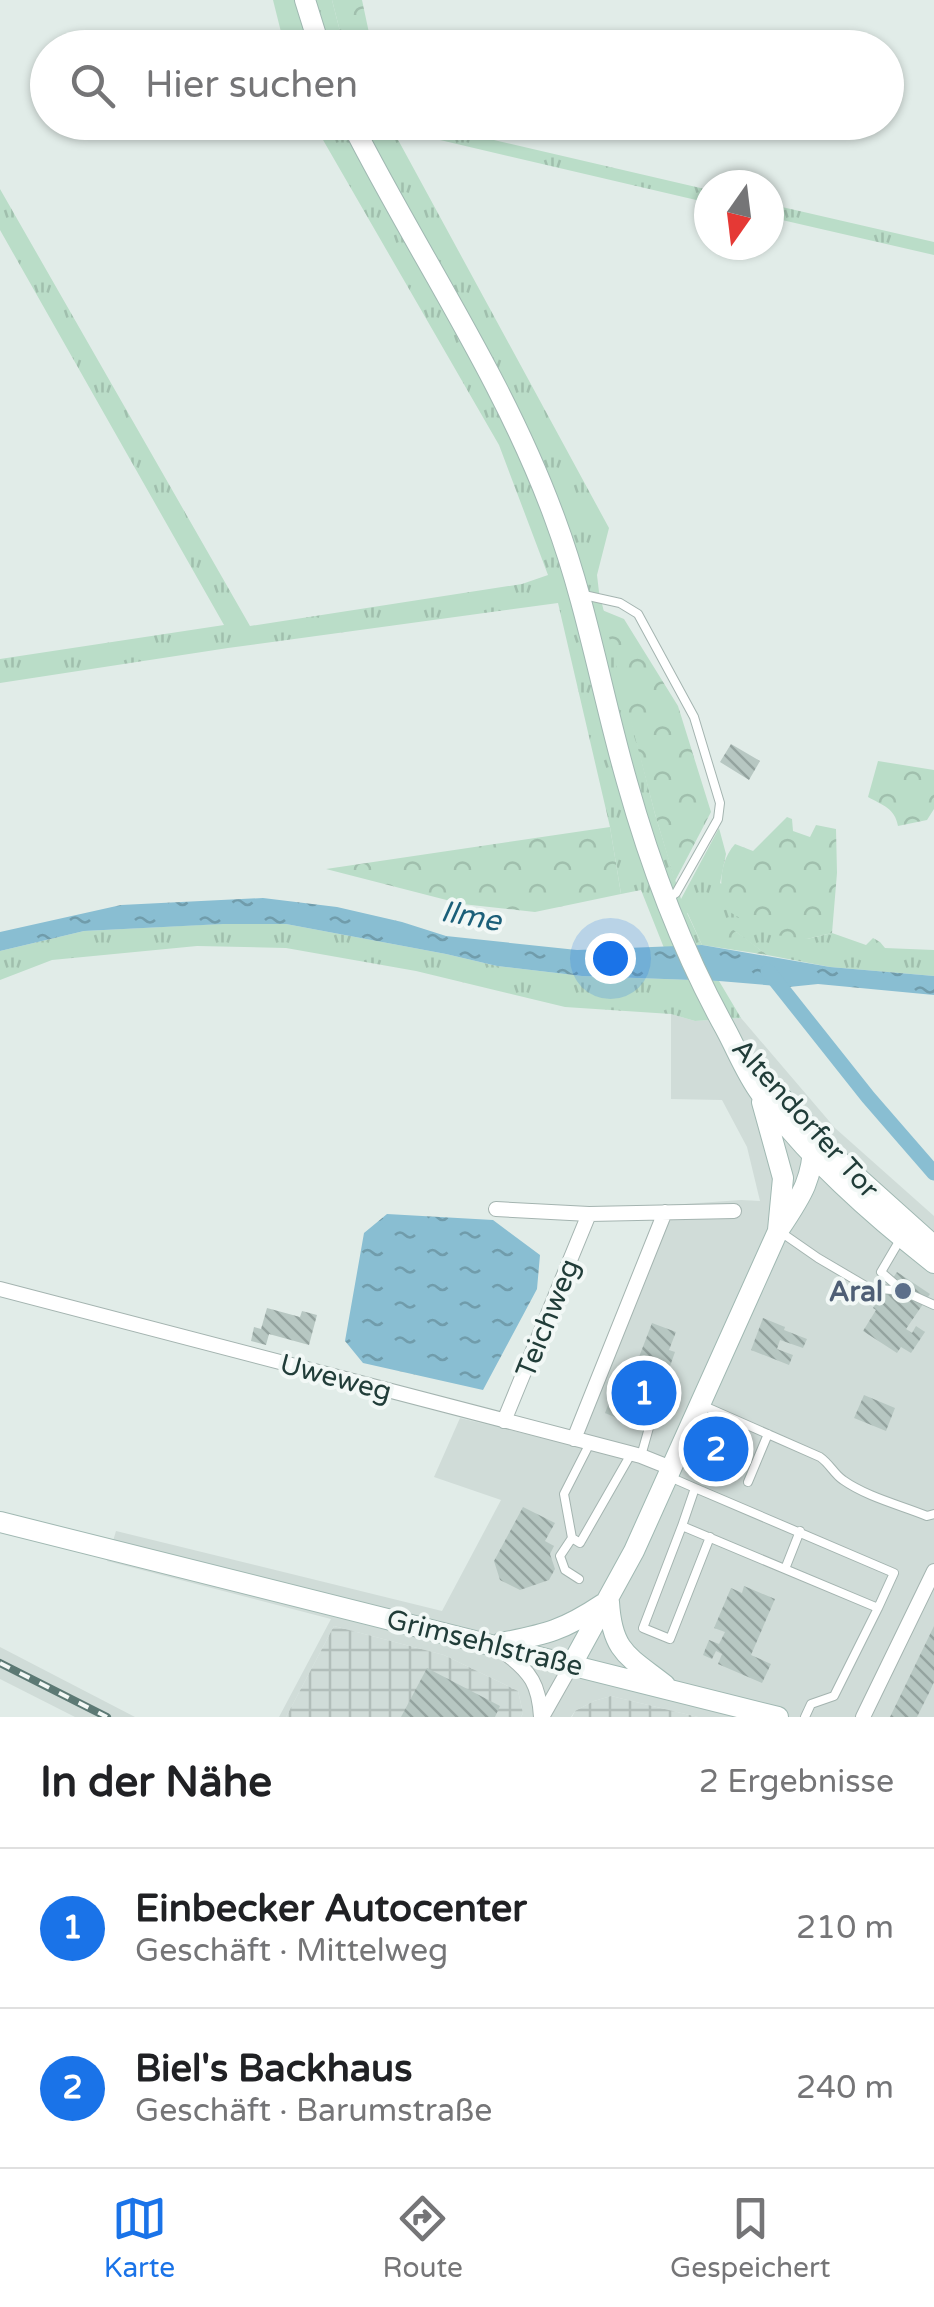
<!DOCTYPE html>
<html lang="de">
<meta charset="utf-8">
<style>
:root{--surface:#fff;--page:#f2f2f2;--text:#202124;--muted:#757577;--line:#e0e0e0;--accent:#1a73e8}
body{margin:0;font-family:"Varela Round",sans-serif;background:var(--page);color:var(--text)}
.compass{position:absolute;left:694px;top:170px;width:90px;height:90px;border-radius:50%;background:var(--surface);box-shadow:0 2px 8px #0004;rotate:194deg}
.you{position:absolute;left:610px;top:958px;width:35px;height:35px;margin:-25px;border:8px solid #fff;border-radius:50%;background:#1a73e8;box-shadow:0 0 0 15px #1a73e833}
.badge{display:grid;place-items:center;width:65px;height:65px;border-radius:50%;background:var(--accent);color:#fff;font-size:32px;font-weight:700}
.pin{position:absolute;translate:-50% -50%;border:5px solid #fff;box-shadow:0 2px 10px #0006}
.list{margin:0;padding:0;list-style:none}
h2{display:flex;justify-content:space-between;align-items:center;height:130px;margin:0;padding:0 40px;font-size:42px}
h2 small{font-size:32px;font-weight:400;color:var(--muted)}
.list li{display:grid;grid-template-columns:65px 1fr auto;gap:30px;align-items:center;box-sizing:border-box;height:160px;padding:0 40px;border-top:2px solid var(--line)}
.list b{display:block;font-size:38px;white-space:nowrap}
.list p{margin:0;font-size:32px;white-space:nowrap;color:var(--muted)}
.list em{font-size:32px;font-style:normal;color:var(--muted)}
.icon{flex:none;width:55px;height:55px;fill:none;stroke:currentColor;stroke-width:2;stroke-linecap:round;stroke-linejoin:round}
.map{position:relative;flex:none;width:934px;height:1717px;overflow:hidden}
.search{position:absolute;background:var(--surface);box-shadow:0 2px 8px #0004;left:30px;right:30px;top:30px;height:110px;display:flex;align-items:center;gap:25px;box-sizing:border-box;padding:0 35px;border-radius:55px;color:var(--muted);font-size:38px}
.sheet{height:450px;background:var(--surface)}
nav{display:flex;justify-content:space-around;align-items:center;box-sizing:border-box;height:140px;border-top:2px solid var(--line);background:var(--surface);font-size:28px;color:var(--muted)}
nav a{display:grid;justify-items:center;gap:5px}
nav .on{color:var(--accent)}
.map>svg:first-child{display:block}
.built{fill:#d0dcd8}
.industrial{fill:url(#industrial-grid)}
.grass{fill:url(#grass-tufts)}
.forest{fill:url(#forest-crowns)}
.water{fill:url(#water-ripples)}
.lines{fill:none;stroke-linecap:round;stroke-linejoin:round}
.canal{stroke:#89bed2;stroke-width:15}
.building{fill:url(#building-back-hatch)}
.service-casing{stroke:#a4b4b0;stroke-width:10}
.minor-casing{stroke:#a4b4b0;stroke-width:16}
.secondary-casing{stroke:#a0b8b2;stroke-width:22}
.service{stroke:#fff;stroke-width:8}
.minor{stroke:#fff;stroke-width:14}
.secondary{stroke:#fff;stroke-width:20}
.rail-casing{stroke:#5c7974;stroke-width:8}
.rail{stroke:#f2f8f6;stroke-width:4;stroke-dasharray:11;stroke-linecap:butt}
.service-dot{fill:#5c6f8a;stroke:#f2f8f6;stroke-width:4}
.labels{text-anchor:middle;stroke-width:8;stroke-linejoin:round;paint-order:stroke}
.street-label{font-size:28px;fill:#213d39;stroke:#f2f8f6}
.service-label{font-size:28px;font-weight:bold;fill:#4e5e75;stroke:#f2f8f6;text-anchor:end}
.water-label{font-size:30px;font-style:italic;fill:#1b5f79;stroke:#f2f8f6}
</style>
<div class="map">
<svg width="934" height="1717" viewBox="0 0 934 1717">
<defs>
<pattern id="industrial-grid" width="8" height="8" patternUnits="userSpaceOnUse" patternTransform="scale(2.5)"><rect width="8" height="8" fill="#d0dcd8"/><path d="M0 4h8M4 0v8" fill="none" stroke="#b2beba"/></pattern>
<pattern id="grass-tufts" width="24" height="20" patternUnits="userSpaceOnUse" patternTransform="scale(2.5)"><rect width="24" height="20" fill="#baddc8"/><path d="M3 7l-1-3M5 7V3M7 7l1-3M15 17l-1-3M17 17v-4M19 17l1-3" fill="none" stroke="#a0bfad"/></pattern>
<pattern id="forest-crowns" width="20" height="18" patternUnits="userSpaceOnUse" patternTransform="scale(2.5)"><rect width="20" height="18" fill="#baddc8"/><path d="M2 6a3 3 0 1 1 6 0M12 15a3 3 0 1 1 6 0" fill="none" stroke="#a0bfad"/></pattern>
<pattern id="water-ripples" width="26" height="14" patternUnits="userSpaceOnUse" patternTransform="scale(2.5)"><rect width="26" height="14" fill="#89bed2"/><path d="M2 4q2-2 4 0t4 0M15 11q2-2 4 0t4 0" fill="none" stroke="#709cab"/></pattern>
<pattern id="building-back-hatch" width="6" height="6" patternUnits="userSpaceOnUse" patternTransform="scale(2.5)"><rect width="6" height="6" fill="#b7c7c2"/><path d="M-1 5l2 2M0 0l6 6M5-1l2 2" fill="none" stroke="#94a39f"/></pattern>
</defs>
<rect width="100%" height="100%" fill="#e1ece8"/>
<path class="built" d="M 671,1014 L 695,1021 L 741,1018 L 835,1128 L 934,1216 L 934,1717 L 698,1717 L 611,1696 L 594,1701 L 575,1711 L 571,1717 L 521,1717 L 523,1713 L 518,1691 L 444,1655 L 334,1626 L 286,1717 L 279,1717 L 331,1619 L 107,1561 L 116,1531 L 442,1611 L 501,1500 L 434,1477 L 460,1418 L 568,1444 L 670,1205 L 741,1200 L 760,1201 L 747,1147 L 722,1100 L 671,1099 Z
M 0,1647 L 135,1717 L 75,1717 L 0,1679 Z"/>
<path class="industrial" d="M 334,1626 L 444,1655 L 518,1691 L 523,1713 L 521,1717 L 286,1717 Z
M 611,1696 L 698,1717 L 572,1717 L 575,1711 L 594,1701 Z"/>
<path class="grass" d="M 273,0 L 332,0 L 344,47 L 295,47 L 291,35 L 282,36 Z
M 202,123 L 421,123 L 709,190 L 709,203 L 440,140 L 396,136 L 609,528 L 597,575 L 599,592 L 655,814 L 681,899 L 719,828 L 726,854 L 720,883 L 807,939 L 832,933 L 866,945 L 873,938 L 880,942 L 885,948 L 934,950 L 934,976 L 830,967 L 767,955 L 736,932 L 687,913 L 702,945 L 664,948 L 641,890 L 621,894 L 610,827 L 558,603 L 228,648 L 0,683 L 0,659 L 224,625 L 0,230 L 0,189 L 250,626 L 522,584 L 548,575 L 499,445 L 319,133 L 271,133 Z
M 769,204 L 934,242 L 934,255 L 769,217 Z
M 220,924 L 286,924 L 446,954 L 497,966 L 582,976 L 719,981 L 741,1018 L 695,1021 L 671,1014 L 565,1007 L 416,971 L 286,948 L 197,946 L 52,960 L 0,980 L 0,951 L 84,931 Z"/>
<path class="forest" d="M 332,0 L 362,0 L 372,47 L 344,47 Z
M 602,610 L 624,619 L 678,706 L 711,812 L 675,881 L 655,814 Z
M 878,761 L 934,770 L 934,809 L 927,820 L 898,826 C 895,808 882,805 868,797 Z
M 787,817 L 792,819 L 793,831 L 810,837 L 816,825 L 836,829 L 837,873 L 832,933 L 807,939 L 767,934 L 723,908 C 720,885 719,862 735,844 L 753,851 Z
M 610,827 L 621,894 L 535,912 L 462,904 L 326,869 Z
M 687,912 C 716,913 745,938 767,955 L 702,945 Z"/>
<path class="water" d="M 263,898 L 337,907 L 402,922 L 446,936 L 577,950 L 702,945 L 830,967 L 934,976 L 934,995 L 818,984 L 789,987 L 719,981 L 582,976 L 497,966 L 446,954 L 286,924 L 223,924 L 84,931 L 0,951 L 0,932 L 121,905 Z
M 387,1214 L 493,1220 L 540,1255 L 537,1289 L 483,1390 L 363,1363 L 345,1341 L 364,1233 Z"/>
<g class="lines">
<path class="canal" d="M 768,971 L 868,1097 L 934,1173"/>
</g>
<path class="building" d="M 731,744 L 760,761 L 749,780 L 720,762 Z
M 897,1272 L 930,1294 L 906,1329 L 912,1333 L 916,1326 L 925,1332 L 911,1353 L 901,1347 L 897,1353 L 863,1331 L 876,1310 L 873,1308 Z
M 267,1308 L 300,1317 L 302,1311 L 317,1315 L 309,1345 L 269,1334 L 266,1345 L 251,1341 L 254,1327 L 261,1329 Z
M 763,1318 L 785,1327 L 784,1330 L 807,1339 L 803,1348 L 780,1340 L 777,1349 L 793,1355 L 789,1365 L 751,1350 Z
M 652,1323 L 676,1332 L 669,1350 L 675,1352 L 669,1369 L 639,1357 Z
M 625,1362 L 657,1375 L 636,1426 L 605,1413 Z
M 864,1395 L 895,1408 L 886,1431 L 854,1418 Z
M 708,1433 L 733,1444 L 724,1465 L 699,1454 Z
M 523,1507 L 555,1523 L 545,1541 L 554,1546 L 550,1554 L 555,1569 L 549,1580 L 520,1590 L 500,1580 L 494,1561 Z
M 744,1586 L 775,1599 L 751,1655 L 771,1664 L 762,1683 L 718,1664 L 722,1654 L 716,1651 L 712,1659 L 703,1655 L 709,1640 L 719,1644 L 725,1632 L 714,1628 L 731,1588 L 742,1593 Z
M 934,1626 L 934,1682 L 930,1691 L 917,1717 L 890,1717 Z
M 427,1668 L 500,1706 L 495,1717 L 401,1717 Z"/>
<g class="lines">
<defs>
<path id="service" d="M 584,595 L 620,603 L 638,614 L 694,717 L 720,803 L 718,819 L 676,893 L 668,898
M 782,1233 L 818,1258 L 869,1288 L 903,1291
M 901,1238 L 881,1272 L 903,1291 L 934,1305
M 704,1406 L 820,1457 C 830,1464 834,1474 843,1480 C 867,1497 900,1505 927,1516 L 934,1514
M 590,1443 L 564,1494 L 572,1538 L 580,1543 L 631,1454
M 641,1456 L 663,1378
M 672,1478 L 695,1488 L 682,1526 L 878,1608 L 834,1696 L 811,1704 L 805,1717
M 748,1482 L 768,1434
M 695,1488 L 894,1573 L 878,1608
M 682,1526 L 643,1628 L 670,1639 L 710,1537
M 572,1538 L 560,1556 L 565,1570 L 579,1579
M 785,1569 L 800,1531"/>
<path id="minor" d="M 496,1209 L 589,1214 L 734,1211
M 0,1289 L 641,1456 L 671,1468
M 504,1421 L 589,1214
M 574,1439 L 665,1212
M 505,1653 C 531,1672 539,1685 541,1717
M 542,1717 L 572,1664
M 863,1717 L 934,1571"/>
<path id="secondary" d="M 305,0 L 320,48
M 351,122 C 419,256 504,379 555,519 C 587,605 602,695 627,782 C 651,868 682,950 725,1028 C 737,1050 746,1074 761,1094 C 810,1159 870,1213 934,1263
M 783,1099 L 837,1159 L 934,1246
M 762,1102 L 783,1178 L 778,1230
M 0,1522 L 778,1717
M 609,1602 C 612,1652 628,1656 665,1685
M 501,1643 C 547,1634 564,1630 603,1604
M 572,1664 L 634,1551 L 778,1231 C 801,1197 815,1177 813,1135"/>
</defs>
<use href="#service" class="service-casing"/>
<use href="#minor" class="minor-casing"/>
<use href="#secondary" class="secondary-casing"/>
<use href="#service" class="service"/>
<use href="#minor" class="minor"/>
<use href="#secondary" class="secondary"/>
<defs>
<path id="rail" d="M 0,1663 L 107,1717"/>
</defs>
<use href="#rail" class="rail-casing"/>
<use href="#rail" class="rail"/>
</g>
<circle class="service-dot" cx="903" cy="1291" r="10"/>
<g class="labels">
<g class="street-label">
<text transform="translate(806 1118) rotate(48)" y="10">Altendorfer Tor</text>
<text transform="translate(547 1318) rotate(-68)" y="10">Teichweg</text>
<text transform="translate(336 1377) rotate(15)" y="10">Uweweg</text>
<text transform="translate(485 1642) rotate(14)" y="10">Grimsehlstraße</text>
</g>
<g class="service-label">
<text x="883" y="1301">Aral</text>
</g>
<g class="water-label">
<text transform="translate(471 916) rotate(10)" y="10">Ilme</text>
</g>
</g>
</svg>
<svg class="compass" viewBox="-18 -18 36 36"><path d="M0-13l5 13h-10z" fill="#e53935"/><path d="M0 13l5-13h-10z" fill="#757577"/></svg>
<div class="you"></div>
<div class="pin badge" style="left:644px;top:1393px">1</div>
<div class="pin badge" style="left:716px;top:1449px">2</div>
<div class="search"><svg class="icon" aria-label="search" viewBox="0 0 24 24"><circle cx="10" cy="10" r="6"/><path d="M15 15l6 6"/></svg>Hier suchen</div>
</div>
<section class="sheet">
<h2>In der Nähe<small>2 Ergebnisse</small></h2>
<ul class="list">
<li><span class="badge">1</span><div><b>Einbecker Autocenter</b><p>Geschäft · Mittelweg</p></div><em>210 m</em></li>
<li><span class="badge">2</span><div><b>Biel's Backhaus</b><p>Geschäft · Barumstraße</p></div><em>240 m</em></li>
</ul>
</section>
<nav>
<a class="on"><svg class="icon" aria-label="map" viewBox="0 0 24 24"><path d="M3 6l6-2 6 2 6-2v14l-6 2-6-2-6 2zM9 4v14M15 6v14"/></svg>Karte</a>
<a><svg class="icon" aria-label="directions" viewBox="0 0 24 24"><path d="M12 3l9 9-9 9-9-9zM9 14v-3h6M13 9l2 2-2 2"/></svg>Route</a>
<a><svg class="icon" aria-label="saved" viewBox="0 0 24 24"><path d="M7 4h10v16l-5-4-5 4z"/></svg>Gespeichert</a>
</nav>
